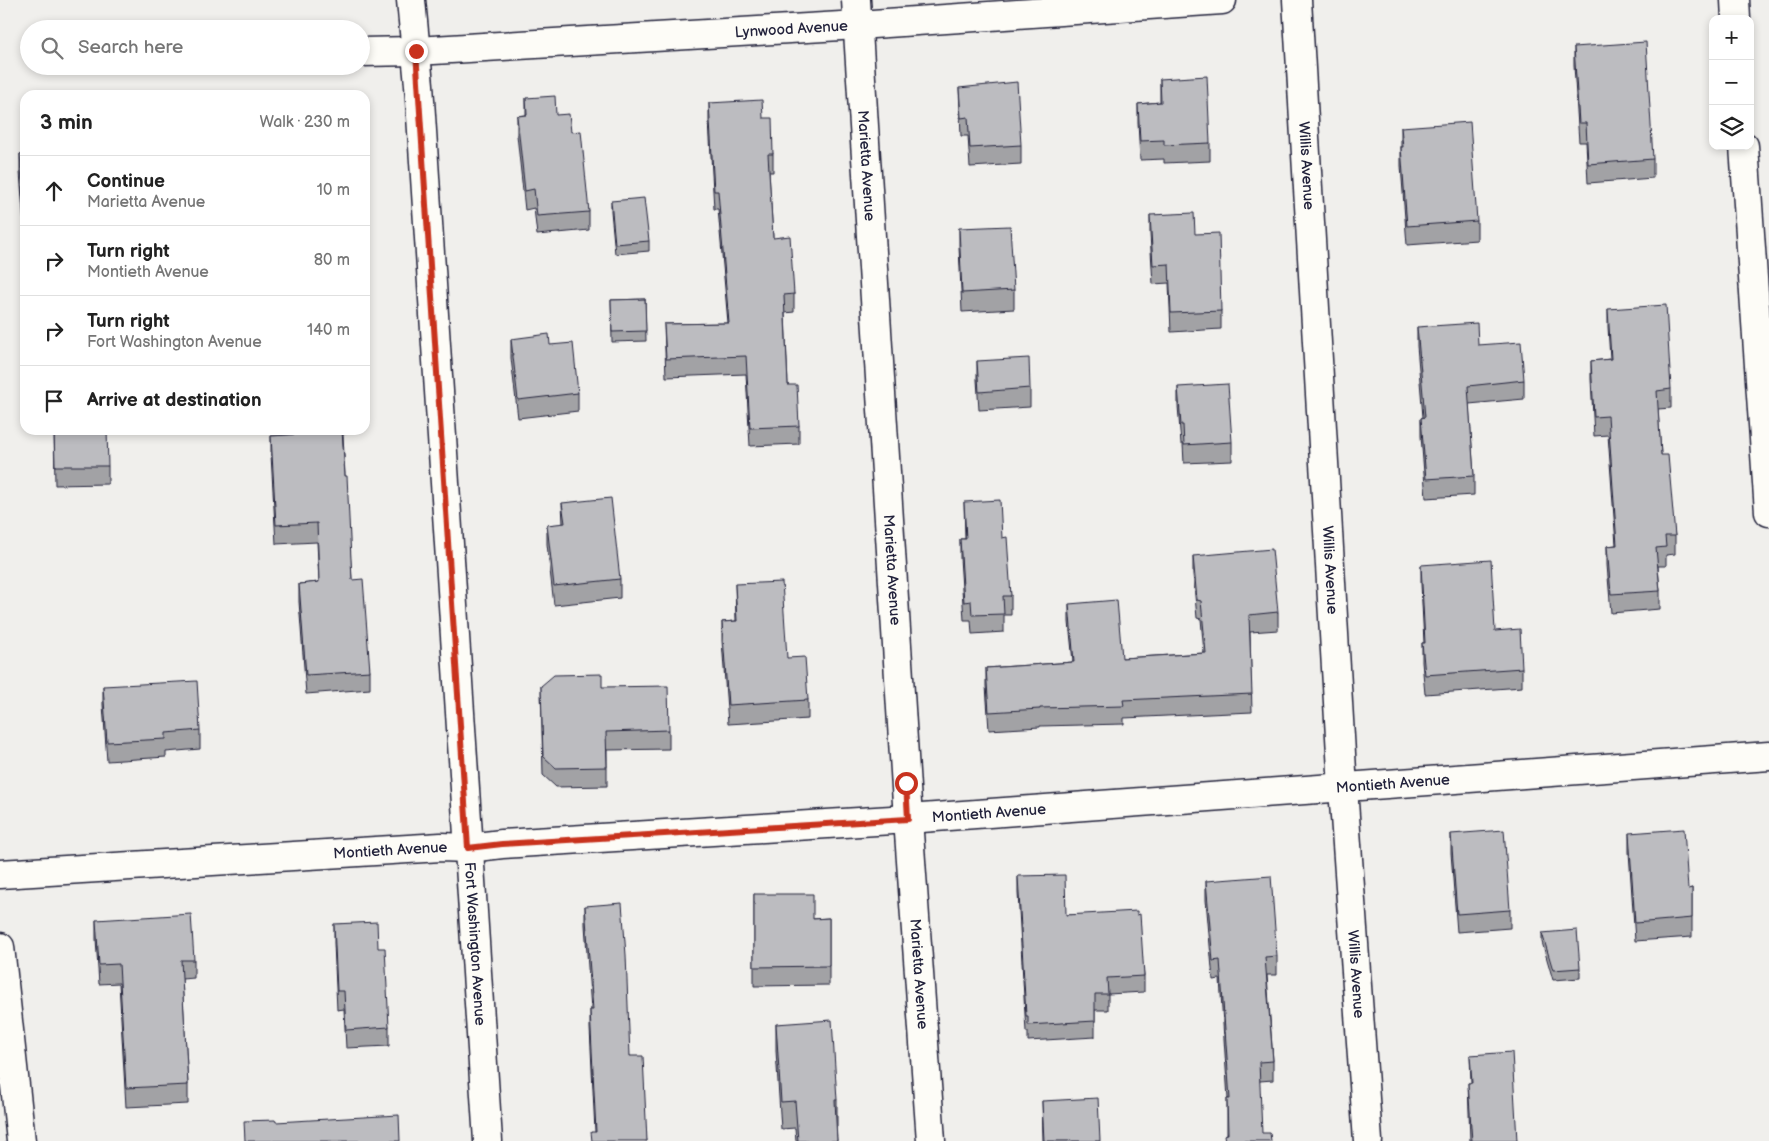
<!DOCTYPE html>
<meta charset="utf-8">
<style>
:root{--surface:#fff;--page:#f6f6f6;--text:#222;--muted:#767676;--line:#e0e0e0}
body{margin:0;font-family:"Balsamiq Sans",sans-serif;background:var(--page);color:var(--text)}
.controls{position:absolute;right:15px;top:15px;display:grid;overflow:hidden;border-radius:10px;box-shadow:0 2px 8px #0003}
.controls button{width:45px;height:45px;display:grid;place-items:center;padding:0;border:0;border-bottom:1px solid var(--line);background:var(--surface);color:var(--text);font:25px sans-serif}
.stop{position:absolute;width:15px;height:15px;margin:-11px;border:4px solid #c8321e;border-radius:50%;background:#fff}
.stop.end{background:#c8321e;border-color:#fff;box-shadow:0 1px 5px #0008}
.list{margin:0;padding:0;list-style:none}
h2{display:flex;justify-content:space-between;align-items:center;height:65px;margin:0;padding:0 20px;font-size:21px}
h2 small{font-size:16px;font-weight:400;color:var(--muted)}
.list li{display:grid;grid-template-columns:32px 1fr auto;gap:15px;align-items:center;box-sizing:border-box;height:70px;padding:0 20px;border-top:1px solid var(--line)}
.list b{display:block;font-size:19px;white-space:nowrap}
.list p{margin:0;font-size:16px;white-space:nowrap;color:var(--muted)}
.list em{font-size:16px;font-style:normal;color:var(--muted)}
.icon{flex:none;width:28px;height:28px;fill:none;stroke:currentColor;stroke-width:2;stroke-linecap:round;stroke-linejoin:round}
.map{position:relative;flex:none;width:1769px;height:1141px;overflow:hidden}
.search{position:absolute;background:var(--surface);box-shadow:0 2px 8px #0003;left:20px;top:20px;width:350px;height:55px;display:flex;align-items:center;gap:12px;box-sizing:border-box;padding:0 18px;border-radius:28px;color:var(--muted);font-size:19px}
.panel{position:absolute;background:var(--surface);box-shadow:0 2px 8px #0003;left:20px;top:90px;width:350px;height:345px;border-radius:15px}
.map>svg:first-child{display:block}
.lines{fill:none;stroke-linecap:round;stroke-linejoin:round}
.minor-casing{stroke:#22223b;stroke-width:31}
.tertiary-casing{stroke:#22223b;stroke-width:31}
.minor{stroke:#fdfcf7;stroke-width:28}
.tertiary{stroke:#fdfcf7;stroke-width:28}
.wall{fill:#a2a2a5;stroke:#22223b}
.building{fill:#bcbcc0;stroke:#22223b}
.route{stroke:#c8321e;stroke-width:6}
.labels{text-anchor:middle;stroke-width:4.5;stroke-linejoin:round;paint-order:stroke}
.street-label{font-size:15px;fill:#22223b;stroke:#fdfcf7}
</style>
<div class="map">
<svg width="1769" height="1141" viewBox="0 0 1769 1141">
<rect width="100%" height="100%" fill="#f0efec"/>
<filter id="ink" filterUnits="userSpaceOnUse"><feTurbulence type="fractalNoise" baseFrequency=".02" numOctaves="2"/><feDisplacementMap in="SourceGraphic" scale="10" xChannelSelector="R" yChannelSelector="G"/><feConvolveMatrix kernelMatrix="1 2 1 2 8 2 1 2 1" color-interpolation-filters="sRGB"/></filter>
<g filter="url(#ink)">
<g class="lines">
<defs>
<g id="minor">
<path id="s1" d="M 411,0 L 419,85 L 488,1141"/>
<path id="s2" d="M 856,0 L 908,819 L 931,1141"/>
<path id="s3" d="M 1297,0 L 1343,788 L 1368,1141"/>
<path d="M 1735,0 L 1736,19"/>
<path id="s4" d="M 361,52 L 416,51 L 858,25 L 1222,0"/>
<path d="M 1744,146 L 1769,512"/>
<path id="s5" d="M 0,874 L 441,847 L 468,848 L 502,844 L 908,819 L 1769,756"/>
</g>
<path id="tertiary" d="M 0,947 L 21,1141"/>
</defs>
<use href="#minor" class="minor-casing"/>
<use href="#tertiary" class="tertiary-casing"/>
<use href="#minor" class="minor"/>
<use href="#tertiary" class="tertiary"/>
</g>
<path class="wall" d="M 1574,47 L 1653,159 L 1653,178 L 1588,183 L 1586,142 L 1579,142 L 1574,66 Z
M 1160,79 L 1210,143 L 1210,161 L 1164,163 L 1164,159 L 1140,160 L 1138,122 L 1138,104 L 1160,102 Z
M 959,88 L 1021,145 L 1021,164 L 970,167 L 968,136 L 961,136 Z
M 526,98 L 556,115 L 571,132 L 589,212 L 589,230 L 537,235 L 534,208 L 525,210 L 517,135 L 517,116 L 526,115 Z
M 709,103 L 763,118 L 773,154 L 773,172 L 769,172 L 773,238 L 794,294 L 794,312 L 785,313 L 788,385 L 799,426 L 799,444 L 750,446 L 746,374 L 666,377 L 664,324 L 728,323 L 718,209 L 714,209 L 709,121 Z
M 1401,127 L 1477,221 L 1477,240 L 1407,245 L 1401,166 Z
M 25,153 L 25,240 L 20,172 L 20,154 Z
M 611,201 L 649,241 L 649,251 L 615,254 L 611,211 Z
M 1150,215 L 1195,234 L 1221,311 L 1221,329 L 1171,332 L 1169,283 L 1153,284 L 1150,234 Z
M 959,228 L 1014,290 L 1014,309 L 962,312 L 959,247 Z
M 645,299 L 646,341 L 612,342 L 611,300 Z
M 1608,309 L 1671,389 L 1671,408 L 1658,409 L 1661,455 L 1675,536 L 1675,554 L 1666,555 L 1666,566 L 1658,566 L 1660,591 L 1660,609 L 1611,613 L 1607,565 L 1607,546 L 1616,545 L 1608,435 L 1594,436 L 1591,379 L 1591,361 L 1610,359 L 1608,327 Z
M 1417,327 L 1524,380 L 1524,399 L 1469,404 L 1474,476 L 1474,495 L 1426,498 L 1421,436 L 1421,418 L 1423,417 L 1417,346 Z
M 511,339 L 550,345 L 578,393 L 578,411 L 518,418 L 511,358 Z
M 977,361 L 1030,388 L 1030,407 L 979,410 L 977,380 Z
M 1178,387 L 1232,442 L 1232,461 L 1184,463 L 1183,444 L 1181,444 L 1178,406 Z
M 54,430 L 108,466 L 108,484 L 55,485 Z
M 299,430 L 352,430 L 352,433 L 343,434 L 345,476 L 352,580 L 370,671 L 370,689 L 306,694 L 299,602 L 299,584 L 319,582 L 317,542 L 276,544 L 271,455 L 271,436 L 299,434 Z
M 964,502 L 1002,538 L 1011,596 L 1011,615 L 1004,615 L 1004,632 L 972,634 L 971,620 L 964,620 L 960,558 L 960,539 L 965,539 Z
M 562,503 L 620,579 L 620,598 L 554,605 L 547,544 L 547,525 L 563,524 Z
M 1193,556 L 1278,612 L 1278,630 L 1250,632 L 1252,712 L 1124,718 L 1124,724 L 1040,726 L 1040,727 L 989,730 L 986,686 L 986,668 L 1073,662 L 1069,622 L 1069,604 L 1122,658 L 1204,653 L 1201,619 L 1197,618 L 1193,574 Z
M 1421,565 L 1495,631 L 1522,668 L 1522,687 L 1425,694 L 1422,662 L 1422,643 L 1424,643 L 1421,584 Z
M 735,584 L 787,658 L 808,700 L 808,719 L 728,724 L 722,641 L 722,622 L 736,621 Z
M 103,686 L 200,730 L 200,749 L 166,752 L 166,757 L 107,761 L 103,705 Z
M 541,686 L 602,687 L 669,730 L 669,749 L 607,750 L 607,786 L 556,787 L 543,775 Z
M 1629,833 L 1688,889 L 1692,888 L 1692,937 L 1635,941 L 1629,852 Z
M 1451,834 L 1510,910 L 1510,928 L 1457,932 L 1451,853 Z
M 1018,876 L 1066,915 L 1137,915 L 1144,976 L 1144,992 L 1108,994 L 1108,1010 L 1095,1010 L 1095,1037 L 1028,1041 L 1028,1032 L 1026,1032 L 1018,893 Z
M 1206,881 L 1277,956 L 1277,975 L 1267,975 L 1273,1061 L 1273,1080 L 1260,1081 L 1227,1134 L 1227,1099 L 1228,1099 L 1220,979 L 1213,980 L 1206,900 Z
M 754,894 L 813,919 L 829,918 L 829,985 L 754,986 Z
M 585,906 L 630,1056 L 647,1141 L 595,1132 L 590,1028 L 590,1010 L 591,1010 L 585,925 Z
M 96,920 L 194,960 L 194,978 L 182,979 L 188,1085 L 188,1104 L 126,1107 L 119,983 L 99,984 L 96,939 Z
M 334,924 L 378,948 L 389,1027 L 389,1046 L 346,1048 L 344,1009 L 337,1010 L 334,943 Z
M 1542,933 L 1580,968 L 1580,978 L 1553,980 L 1542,942 Z
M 776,1024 L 837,1100 L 837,1127 L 836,1127 L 837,1141 L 796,1141 L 795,1128 L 781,1129 L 776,1051 Z
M 1470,1055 L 1517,1141 L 1470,1141 L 1468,1083 L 1471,1083 Z
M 1042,1101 L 1100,1141 L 1043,1141 Z"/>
<path class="building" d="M 1646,42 L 1653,159 L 1588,164 L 1586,123 L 1579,123 L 1574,47 Z
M 1207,76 L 1210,143 L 1164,145 L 1164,140 L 1140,141 L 1138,104 L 1161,102 L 1160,79 Z
M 1017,82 L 1021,145 L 970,148 L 968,117 L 961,118 L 959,88 Z
M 555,96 L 556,115 L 569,114 L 571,132 L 581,131 L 589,212 L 537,216 L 534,189 L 525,191 L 517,116 L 527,115 L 526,98 Z
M 762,100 L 763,118 L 772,118 L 773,154 L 768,154 L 773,238 L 790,236 L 794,294 L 784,295 L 788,385 L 797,385 L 799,426 L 750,428 L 746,356 L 666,359 L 664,324 L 729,323 L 718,191 L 714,191 L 709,103 Z
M 1470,122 L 1477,221 L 1407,226 L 1401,147 L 1403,147 L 1401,127 Z
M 25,153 L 25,221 L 20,154 Z
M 644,198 L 649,241 L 615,244 L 611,201 Z
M 1194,213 L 1195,234 L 1219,233 L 1221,311 L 1171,313 L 1169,264 L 1153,265 L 1150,215 Z
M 1010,226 L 1014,290 L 962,293 L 959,228 Z
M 645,299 L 646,331 L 612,332 L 611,300 Z
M 1666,305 L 1671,389 L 1657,391 L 1661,455 L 1668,455 L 1675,536 L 1665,536 L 1666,547 L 1656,548 L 1660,591 L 1611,594 L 1607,546 L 1617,545 L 1608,416 L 1594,417 L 1591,361 L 1611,359 L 1608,309 Z
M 1477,323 L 1478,345 L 1521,342 L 1524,380 L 1468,386 L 1474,476 L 1426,479 L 1421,418 L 1425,417 L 1417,327 Z
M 549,334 L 550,345 L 573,343 L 578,393 L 518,400 L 511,339 Z
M 1029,358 L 1030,388 L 979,392 L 977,361 Z
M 1228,384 L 1232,442 L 1184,445 L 1183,425 L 1181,425 L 1178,387 Z
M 54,430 L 107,430 L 108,466 L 55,466 Z
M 301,430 L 342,430 L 345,476 L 347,476 L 352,580 L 363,579 L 370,671 L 306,675 L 299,584 L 319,582 L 317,523 L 276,525 L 271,436 L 301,434 Z
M 611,498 L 620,579 L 554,586 L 547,525 L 565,523 L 562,503 Z
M 1000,500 L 1002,538 L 1007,537 L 1011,596 L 1003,596 L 1004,614 L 972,615 L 971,601 L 964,602 L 960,539 L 966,539 L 964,502 Z
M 1272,549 L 1278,612 L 1249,615 L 1252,694 L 1123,700 L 1124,706 L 1040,708 L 1040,709 L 989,712 L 986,668 L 1074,662 L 1069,604 L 1117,600 L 1122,658 L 1206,653 L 1201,601 L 1197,600 L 1193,556 Z
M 1491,560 L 1495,631 L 1520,629 L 1522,668 L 1425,675 L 1422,643 L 1425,643 L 1421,565 Z
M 782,582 L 787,658 L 805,657 L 808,700 L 728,705 L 722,622 L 737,621 L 735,584 Z
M 602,674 L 602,687 L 668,686 L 669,730 L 606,732 L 607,767 L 556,768 L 543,756 L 541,686 L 554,675 Z
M 197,681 L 200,730 L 166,733 L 166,739 L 107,742 L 103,686 Z
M 1684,829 L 1688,889 L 1692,888 L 1692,918 L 1635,923 L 1629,833 Z
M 1504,830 L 1510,910 L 1457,914 L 1451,834 Z
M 1065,875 L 1066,915 L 1137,911 L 1137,915 L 1140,914 L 1144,976 L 1107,978 L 1108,994 L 1095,994 L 1095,1021 L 1028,1025 L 1028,1016 L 1026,1016 L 1018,876 Z
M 1271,876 L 1277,956 L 1265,957 L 1273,1061 L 1259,1062 L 1262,1133 L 1270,1133 L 1271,1141 L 1225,1141 L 1224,1135 L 1228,1134 L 1227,1099 L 1230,1099 L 1220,960 L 1213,961 L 1206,881 Z
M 754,894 L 813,894 L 813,919 L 829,918 L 829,966 L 754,967 Z
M 622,903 L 626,955 L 630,1056 L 643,1056 L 647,1141 L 592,1141 L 591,1132 L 596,1132 L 590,1010 L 593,1010 L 585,906 Z
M 191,914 L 194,960 L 181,960 L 188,1085 L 126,1088 L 119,964 L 99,965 L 96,920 Z
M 377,922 L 378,948 L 385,948 L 389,1027 L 346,1030 L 344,991 L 337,991 L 334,924 Z
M 1577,930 L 1580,968 L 1553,970 L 1542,933 Z
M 832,1020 L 837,1100 L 835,1100 L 837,1141 L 798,1141 L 795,1101 L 781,1102 L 776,1024 Z
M 1512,1052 L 1517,1141 L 1472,1141 L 1468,1083 L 1472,1083 L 1470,1055 Z
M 1098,1098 L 1100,1141 L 1044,1141 L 1042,1101 Z
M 399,1115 L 400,1141 L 245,1141 L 244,1121 L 275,1120 L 276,1122 Z"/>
</g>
<g class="lines" filter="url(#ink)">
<path class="route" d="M 416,51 L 468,848 L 502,844 L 908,819 L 906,783"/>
</g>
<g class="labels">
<g class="street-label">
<text dy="5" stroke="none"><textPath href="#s4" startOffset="431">Lynwood Avenue</textPath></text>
<text dy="5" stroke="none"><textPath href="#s2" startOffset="166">Marietta Avenue</textPath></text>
<text dy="5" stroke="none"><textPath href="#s3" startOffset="166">Willis Avenue</textPath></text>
<text dy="5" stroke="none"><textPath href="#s2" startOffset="571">Marietta Avenue</textPath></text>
<text dy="5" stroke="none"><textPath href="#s3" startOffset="571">Willis Avenue</textPath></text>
<text dy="5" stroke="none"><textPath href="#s5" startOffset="1396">Montieth Avenue</textPath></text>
<text dy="5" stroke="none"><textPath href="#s5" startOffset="991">Montieth Avenue</textPath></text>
<text dy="5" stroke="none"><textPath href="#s5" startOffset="391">Montieth Avenue</textPath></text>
<text dy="5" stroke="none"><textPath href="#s1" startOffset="946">Fort Washington Avenue</textPath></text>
<text dy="5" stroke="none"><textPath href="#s2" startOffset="976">Marietta Avenue</textPath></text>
<text dy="5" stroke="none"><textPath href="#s3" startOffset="976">Willis Avenue</textPath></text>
</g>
</g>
</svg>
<div class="controls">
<button>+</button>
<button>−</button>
<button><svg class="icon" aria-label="layers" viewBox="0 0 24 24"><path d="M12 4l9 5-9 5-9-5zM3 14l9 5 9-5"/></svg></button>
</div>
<div class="stop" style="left:906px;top:783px"></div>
<div class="stop end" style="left:416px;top:51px"></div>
<div class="search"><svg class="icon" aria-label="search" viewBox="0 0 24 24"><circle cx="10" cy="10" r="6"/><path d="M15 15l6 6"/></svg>Search here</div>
<section class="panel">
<h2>3 min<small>Walk · 230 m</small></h2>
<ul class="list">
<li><svg class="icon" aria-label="ahead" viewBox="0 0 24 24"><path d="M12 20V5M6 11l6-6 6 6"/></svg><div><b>Continue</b><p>Marietta Avenue</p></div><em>10 m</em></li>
<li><svg class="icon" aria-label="right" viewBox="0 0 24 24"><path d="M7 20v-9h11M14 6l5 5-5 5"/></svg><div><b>Turn right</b><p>Montieth Avenue</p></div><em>80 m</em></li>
<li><svg class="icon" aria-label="right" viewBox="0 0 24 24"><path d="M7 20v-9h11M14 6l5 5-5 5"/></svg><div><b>Turn right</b><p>Fort Washington Avenue</p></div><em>140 m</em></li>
<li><svg class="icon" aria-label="arrive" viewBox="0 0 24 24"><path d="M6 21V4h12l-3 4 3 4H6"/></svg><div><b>Arrive at destination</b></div></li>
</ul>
</section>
</div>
